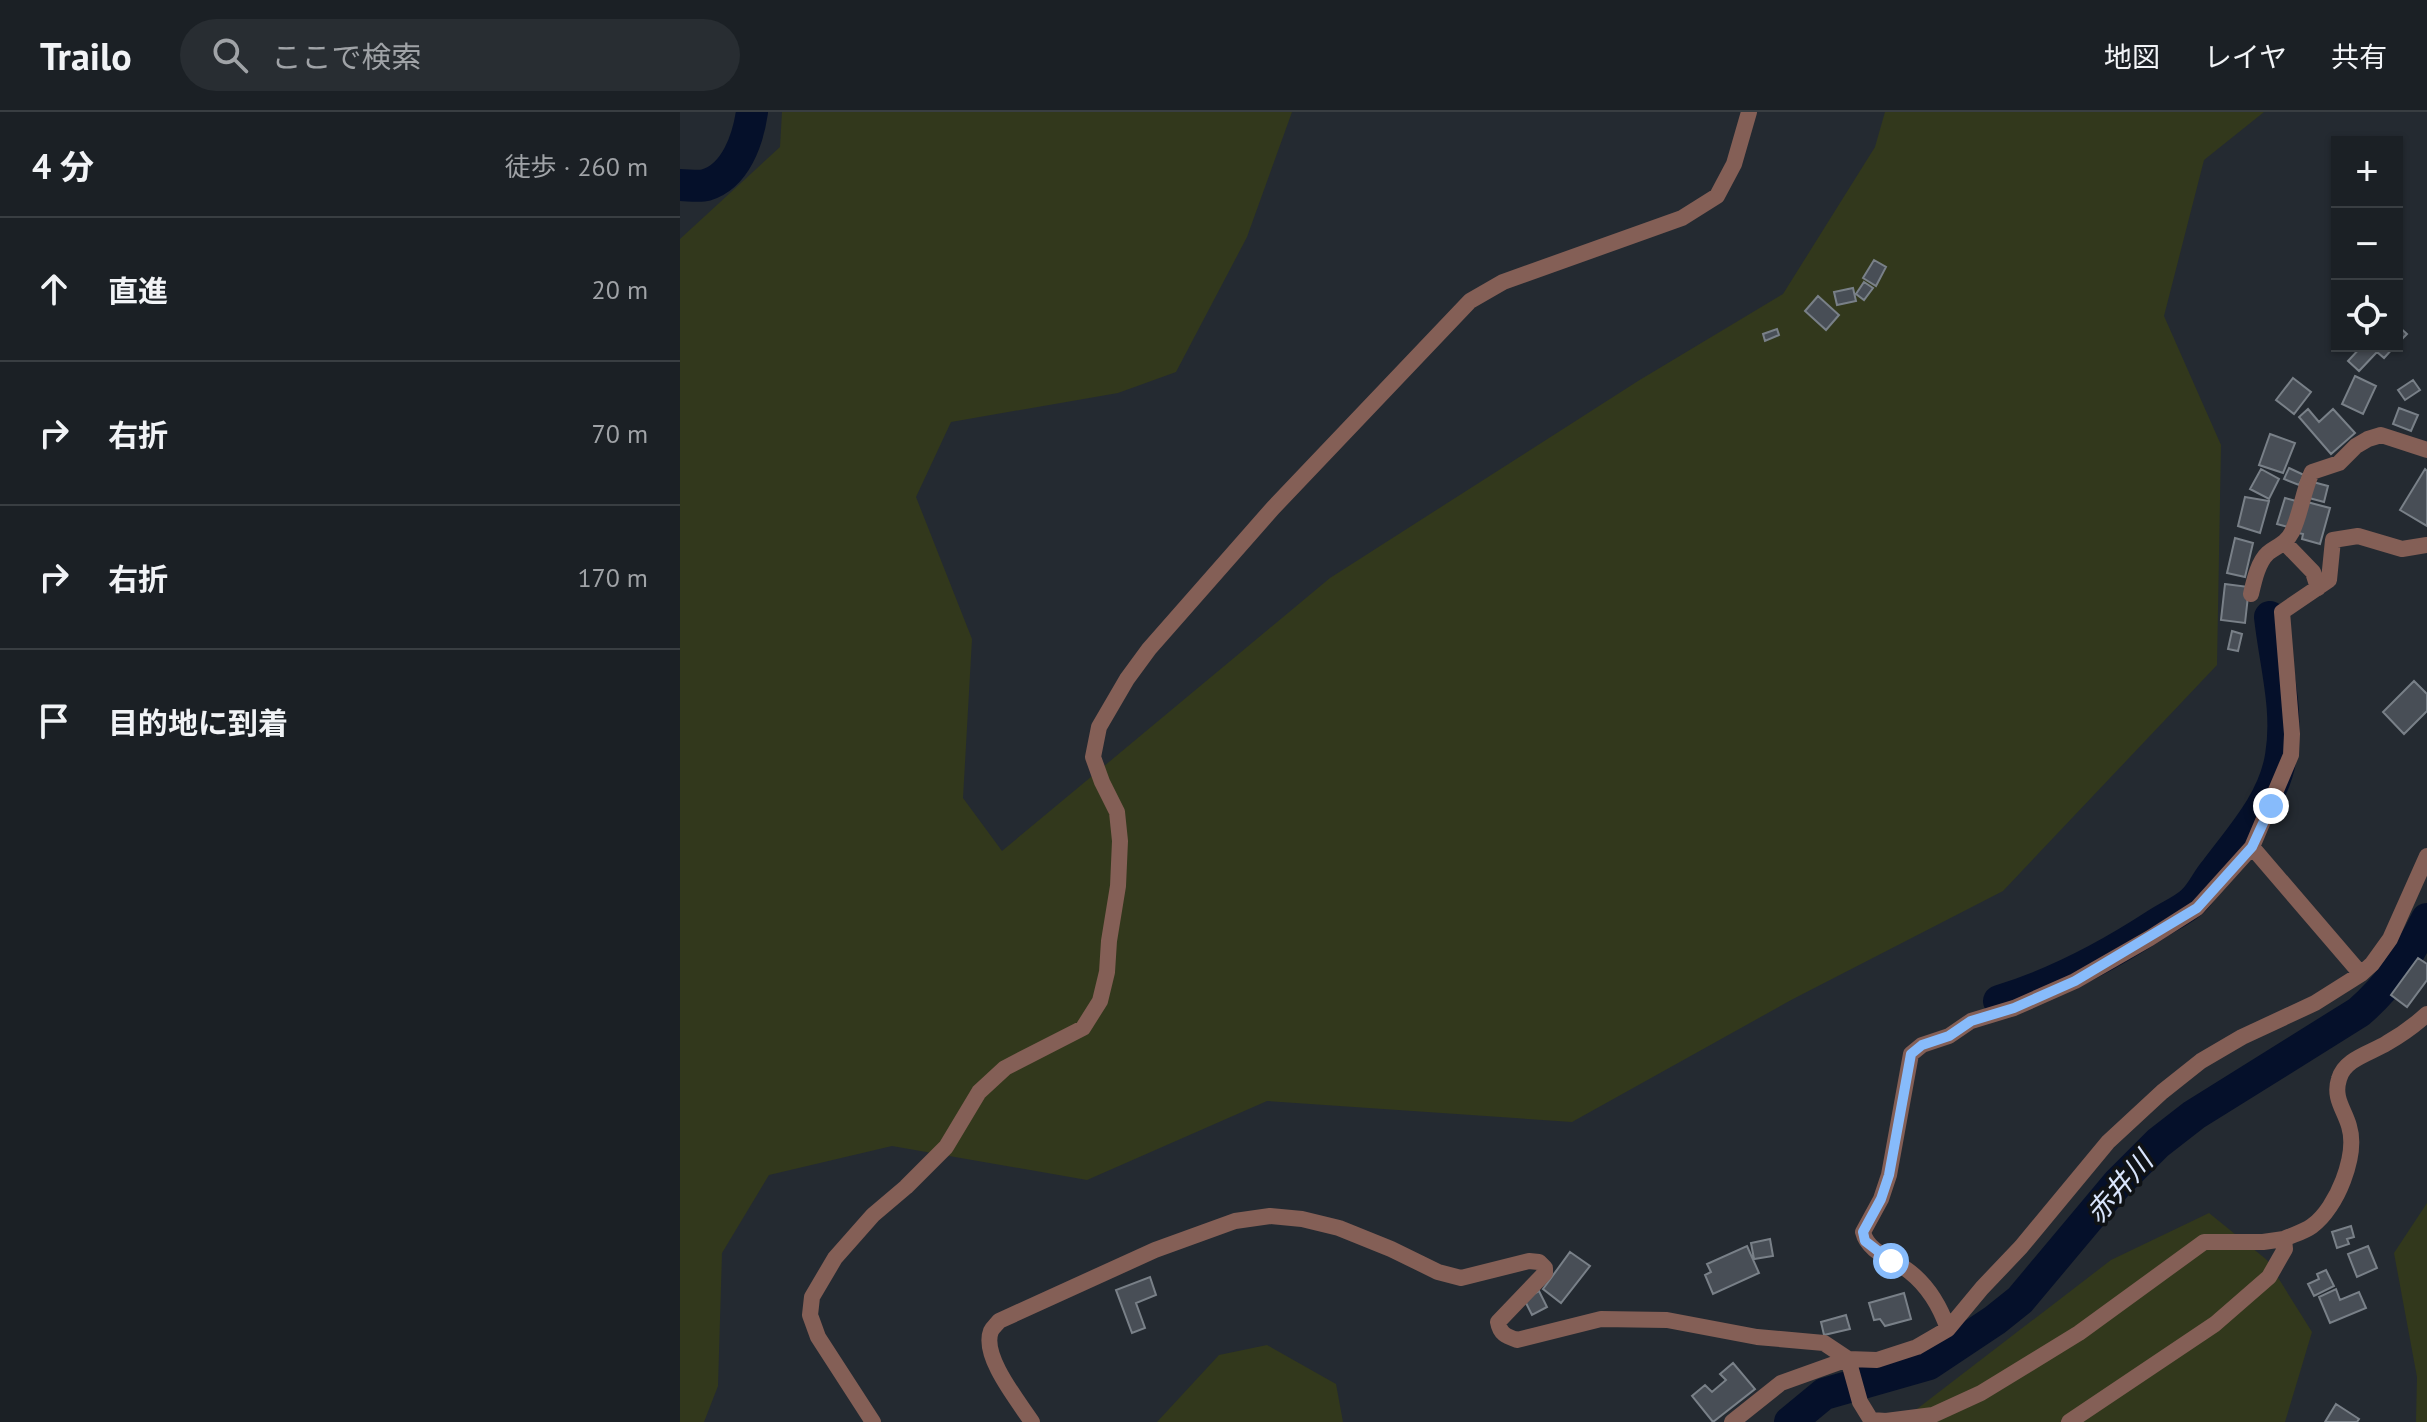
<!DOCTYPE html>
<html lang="ja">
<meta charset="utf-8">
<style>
:root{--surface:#1b2025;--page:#282d32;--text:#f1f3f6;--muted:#a0a3a7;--line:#393e42}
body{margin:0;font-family:"PT Sans","Noto Sans JP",sans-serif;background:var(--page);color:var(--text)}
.controls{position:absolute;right:24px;top:24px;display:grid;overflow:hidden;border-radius:0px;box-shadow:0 2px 6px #0004}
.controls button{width:72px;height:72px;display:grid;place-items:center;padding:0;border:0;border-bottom:2px solid var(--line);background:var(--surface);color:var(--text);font:40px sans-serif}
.stop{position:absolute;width:24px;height:24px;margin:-18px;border:6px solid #87bbfb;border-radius:50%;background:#fff}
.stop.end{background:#87bbfb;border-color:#fff;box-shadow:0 2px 8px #0008}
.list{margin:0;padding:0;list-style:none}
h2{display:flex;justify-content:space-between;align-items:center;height:104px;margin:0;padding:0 32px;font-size:34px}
h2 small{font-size:26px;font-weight:400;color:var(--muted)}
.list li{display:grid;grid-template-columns:52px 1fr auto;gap:24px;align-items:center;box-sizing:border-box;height:144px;padding:0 32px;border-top:2px solid var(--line)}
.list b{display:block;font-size:30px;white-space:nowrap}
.list em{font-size:26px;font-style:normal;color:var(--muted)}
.icon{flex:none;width:44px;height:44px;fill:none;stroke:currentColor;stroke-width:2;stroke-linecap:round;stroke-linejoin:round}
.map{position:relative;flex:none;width:1747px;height:1310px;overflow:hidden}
header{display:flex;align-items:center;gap:48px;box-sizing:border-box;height:112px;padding:0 40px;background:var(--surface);border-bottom:2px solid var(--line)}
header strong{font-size:38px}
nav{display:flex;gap:44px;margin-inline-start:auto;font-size:28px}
.search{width:560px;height:72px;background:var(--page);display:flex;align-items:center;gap:20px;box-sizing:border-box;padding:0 28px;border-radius:44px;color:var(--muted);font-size:30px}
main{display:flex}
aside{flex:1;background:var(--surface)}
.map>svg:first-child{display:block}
.green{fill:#32381c}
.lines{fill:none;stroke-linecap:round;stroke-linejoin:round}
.river{stroke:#05102a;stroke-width:32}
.building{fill:#484e56;stroke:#798088;stroke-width:2}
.street{stroke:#845f56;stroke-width:16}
.route{stroke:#87bbfb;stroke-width:10}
.labels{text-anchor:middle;stroke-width:7;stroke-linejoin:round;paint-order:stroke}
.water-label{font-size:28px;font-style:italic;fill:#d9e5fc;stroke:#0f1215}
</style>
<header>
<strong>Trailo</strong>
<div class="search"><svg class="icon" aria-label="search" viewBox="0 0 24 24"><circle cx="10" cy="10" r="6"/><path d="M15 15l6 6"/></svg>ここで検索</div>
<nav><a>地図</a><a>レイヤ</a><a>共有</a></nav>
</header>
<main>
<aside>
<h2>4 分<small>徒歩 · 260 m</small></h2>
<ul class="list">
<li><svg class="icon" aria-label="ahead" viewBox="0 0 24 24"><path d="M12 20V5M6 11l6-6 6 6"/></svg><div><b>直進</b></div><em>20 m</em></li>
<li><svg class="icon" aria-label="right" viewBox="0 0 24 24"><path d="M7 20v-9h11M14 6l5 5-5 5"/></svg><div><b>右折</b></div><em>70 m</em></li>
<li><svg class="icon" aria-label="right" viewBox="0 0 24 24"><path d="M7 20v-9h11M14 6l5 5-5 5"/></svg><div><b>右折</b></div><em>170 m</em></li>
<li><svg class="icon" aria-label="arrive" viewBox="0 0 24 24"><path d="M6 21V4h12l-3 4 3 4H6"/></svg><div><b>目的地に到着</b></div></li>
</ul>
</aside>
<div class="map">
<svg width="1747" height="1310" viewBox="0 0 1747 1310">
<rect width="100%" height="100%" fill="#242a31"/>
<path class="green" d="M 102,0 L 612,0 L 567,125 L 496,260 L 438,281 L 271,310 L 236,385 L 292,527 L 283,686 L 322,739 L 650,466 L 958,269 L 1103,182 L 1195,35 L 1205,0 L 1584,0 L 1524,48 L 1484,204 L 1541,333 L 1537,553 L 1323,779 L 1113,887 L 892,1010 L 587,989 L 407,1068 L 212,1034 L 89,1063 L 42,1141 L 38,1274 L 24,1310 L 0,1310 L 0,127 L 100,35 Z
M 1747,1091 L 1747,1310 L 1736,1310 L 1737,1265 L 1714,1141 Z
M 1529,1101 L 1587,1148 L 1632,1220 L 1605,1310 L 1220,1310 L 1431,1148 Z
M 587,1233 L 656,1272 L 663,1310 L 477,1310 L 539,1243 Z"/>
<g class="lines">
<path class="river" d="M 0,73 C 8,73 19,75 26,73 C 56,64 68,27 72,0
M 1319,889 C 1376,872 1428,844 1477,812 C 1489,804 1504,798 1513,789 C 1522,781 1527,768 1535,759 C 1561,724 1594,689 1601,644 C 1609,598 1595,551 1590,505
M 1110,1310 L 1144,1282 L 1249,1252 L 1315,1208 L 1340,1188 L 1438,1071 L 1478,1031 L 1514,1003 L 1679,900 C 1711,872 1728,845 1747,807"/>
</g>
<path class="building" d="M 1194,148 L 1206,155 L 1196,174 L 1183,166 Z
M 1184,170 L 1193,176 L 1184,188 L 1176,182 Z
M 1173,176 L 1176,189 L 1157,193 L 1154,180 Z
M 1138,184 L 1159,203 L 1146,218 L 1125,199 Z
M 1717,213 L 1727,222 L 1717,232 Z
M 1097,217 L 1099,223 L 1085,229 L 1083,222 Z
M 1682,234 L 1715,234 L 1704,246 L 1697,240 L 1679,259 L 1668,249 Z
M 1675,264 L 1696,274 L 1683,302 L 1662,292 Z
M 1613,266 L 1631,280 L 1614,302 L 1596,288 Z
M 1733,268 L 1740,278 L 1725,288 L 1718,278 Z
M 1719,296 L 1738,303 L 1731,319 L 1713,312 Z
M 1628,297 L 1639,310 L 1653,297 L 1675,321 L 1651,342 L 1619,305 Z
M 1590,322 L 1615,331 L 1603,361 L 1579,353 Z
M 1609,356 L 1624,363 L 1619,373 L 1604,367 Z
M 1581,357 L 1599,367 L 1589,387 L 1570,377 Z
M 1745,357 L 1747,359 L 1747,414 L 1720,398 Z
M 1633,370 L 1648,374 L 1644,390 L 1629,386 Z
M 1565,385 L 1589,389 L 1580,421 L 1558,414 Z
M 1605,386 L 1616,389 L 1608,415 L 1597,412 Z
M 1627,390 L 1650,396 L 1640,432 L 1622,427 L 1623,422 L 1618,421 Z
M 1555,426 L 1573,431 L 1565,465 L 1547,461 Z
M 1545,472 L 1569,475 L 1565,511 L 1541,508 Z
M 1552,519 L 1562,522 L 1558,539 L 1548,537 Z
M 1734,569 L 1747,582 L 1747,599 L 1724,622 L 1703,600 Z
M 1738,846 L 1747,852 L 1747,868 L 1727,895 L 1711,883 Z
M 1671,1114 L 1674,1125 L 1667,1127 L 1669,1132 L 1657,1136 L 1652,1120 Z
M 1090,1127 L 1093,1144 L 1074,1147 L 1071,1131 Z
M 1067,1134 L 1079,1161 L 1033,1182 L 1025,1163 L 1031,1160 L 1027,1152 Z
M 1688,1134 L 1697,1156 L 1677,1165 L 1668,1142 Z
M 890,1140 L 910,1154 L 881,1191 L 863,1177 Z
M 1646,1158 L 1654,1174 L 1634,1184 L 1628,1172 L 1639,1167 L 1637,1162 Z
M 470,1165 L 476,1183 L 456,1191 L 465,1216 L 452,1221 L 436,1178 Z
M 1656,1177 L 1660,1188 L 1679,1180 L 1686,1196 L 1650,1211 L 1639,1185 Z
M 859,1179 L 867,1195 L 852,1203 L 844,1187 Z
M 1224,1181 L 1231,1207 L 1205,1214 L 1200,1207 L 1194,1208 L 1189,1191 Z
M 1166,1203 L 1170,1217 L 1144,1223 L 1141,1210 Z
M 1053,1251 L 1075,1277 L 1033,1310 L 1012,1284 L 1025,1273 L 1032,1280 L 1046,1268 L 1040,1262 Z
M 1656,1292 L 1679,1307 L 1677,1310 L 1645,1310 Z"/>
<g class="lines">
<path class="street" d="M 1604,430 L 1633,460 L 1638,476
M 1571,482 C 1574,469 1578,450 1588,441 C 1597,434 1606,432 1612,420 C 1621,401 1623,379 1632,360 L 1659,351 L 1676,334 L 1688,327 L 1701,323 L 1747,338
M 1572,735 L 1681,862
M 1604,1127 C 1612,1123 1624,1120 1632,1114 C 1657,1096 1678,1043 1669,1014 C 1664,997 1653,986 1659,967 C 1664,947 1691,941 1707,931 C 1721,923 1735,913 1747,902
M 1268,1217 C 1260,1194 1249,1175 1230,1160 C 1214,1147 1188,1141 1183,1120 L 1201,1087 L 1209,1063 L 1231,942 L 1242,933 L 1269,924 L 1291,909 L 1334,896 L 1395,869 L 1470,826 L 1517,796 L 1572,735 L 1611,643 L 1612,622 L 1602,500 L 1649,468 L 1653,428 L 1678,424 L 1722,437 L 1747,433
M 193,1310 L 138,1225 L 130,1203 L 132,1185 L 155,1146 L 193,1103 L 226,1075 L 266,1035 L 299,980 L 325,956 L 403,916 L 420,889 L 427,860 L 429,829 L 438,774 L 440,729 L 437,700 L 422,670 L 413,645 L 419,615 L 447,567 L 469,537 L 593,396 L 790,189 L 823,170 L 1002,106 L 1037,84 L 1054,52 L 1069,0
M 352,1310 C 339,1290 301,1244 311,1219 C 313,1215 317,1212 319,1209 L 475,1138 L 555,1109 L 590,1104 L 622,1107 L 659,1116 L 711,1137 L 758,1160 L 781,1166 L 849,1149 L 859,1150 L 865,1156 L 865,1161 L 818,1210 C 820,1222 826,1224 837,1228 L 921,1207 L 987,1208 L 1077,1225 L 1144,1231 L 1168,1247 L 1180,1290 L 1191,1308 L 1206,1309 L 1253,1303 L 1301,1281 L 1399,1221 L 1524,1130 L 1583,1130 L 1604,1127 L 1605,1137 L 1589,1165 L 1535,1212 L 1389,1310
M 1052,1310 L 1101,1271 L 1168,1247 L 1197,1248 L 1237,1235 L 1268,1217 L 1302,1176 L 1341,1135 L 1428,1030 L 1482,980 L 1521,949 L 1562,925 L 1635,891 L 1681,862 L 1692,852 L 1710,827 L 1747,744"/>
</g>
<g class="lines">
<path class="route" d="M 1211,1149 L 1185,1129 L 1183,1120 L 1201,1087 L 1209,1063 L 1231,942 L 1242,933 L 1269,924 L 1291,909 L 1334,896 L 1395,869 L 1517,796 L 1572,735 L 1591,694"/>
</g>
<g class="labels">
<g class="water-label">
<text transform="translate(1439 1075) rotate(-49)" y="10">赤井川</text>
</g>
</g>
</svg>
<div class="controls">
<button>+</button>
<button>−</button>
<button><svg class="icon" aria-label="locate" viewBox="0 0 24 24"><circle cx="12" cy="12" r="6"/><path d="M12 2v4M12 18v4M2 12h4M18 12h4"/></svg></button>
</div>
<div class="stop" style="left:1211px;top:1149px"></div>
<div class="stop end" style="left:1591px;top:694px"></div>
</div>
</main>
